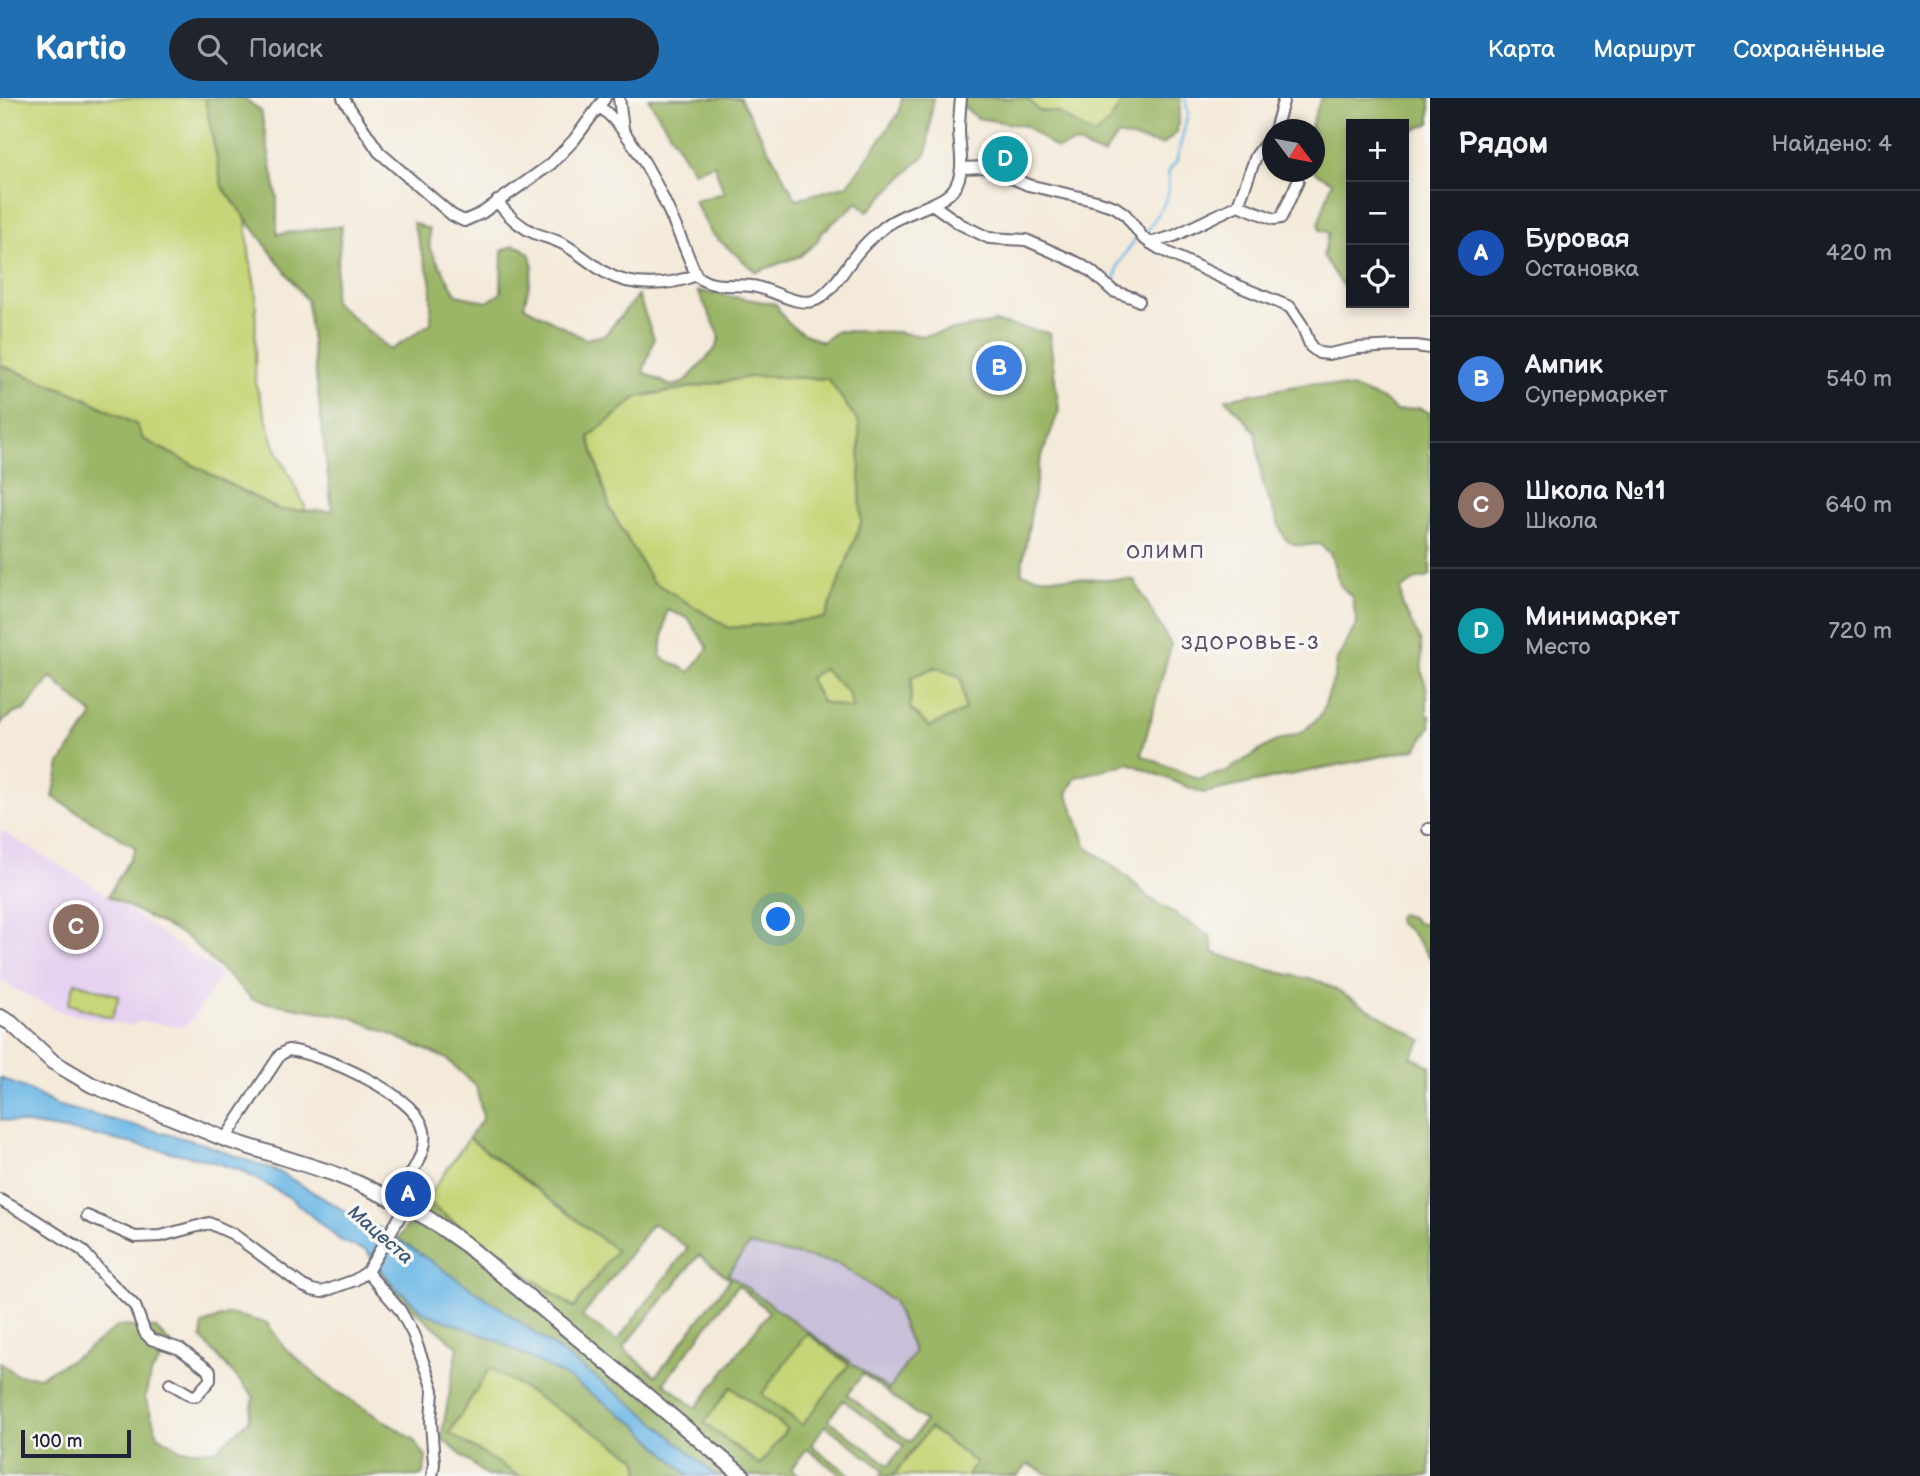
<!DOCTYPE html>
<html lang="ru">
<meta charset="utf-8">
<style>
:root{--surface:#171b24;--page:#20242c;--text:#f1f3f6;--muted:#9ea1a6;--line:#363941;--accent:#1f6fb2}
body{margin:0;font-family:"Balsamiq Sans",sans-serif;background:var(--page);color:var(--text)}
.controls{position:absolute;right:21px;top:21px;display:grid;overflow:hidden;border-radius:0px;box-shadow:0 4px 10px #0003}
.controls button{width:63px;height:63px;display:grid;place-items:center;padding:0;border:0;border-bottom:2px solid var(--line);background:var(--surface);color:var(--text);font:35px sans-serif}
.compass{position:absolute;left:1262px;top:21px;width:63px;height:63px;border-radius:50%;background:var(--surface);box-shadow:0 4px 10px #0003;rotate:122deg}
.scale{position:absolute;left:21px;bottom:18px;width:110px;box-sizing:border-box;padding-left:7px;border:4px solid #22223b;border-top:0;font-size:19px;line-height:24px;white-space:nowrap;color:#22223b;-webkit-text-stroke:5px #f6f6f2;paint-order:stroke}
.you{position:absolute;left:779px;top:822px;width:24px;height:24px;margin:-18px;border:5px solid #fff;border-radius:50%;background:#1a73e8;box-shadow:0 0 0 10px #1a73e833}
.badge{display:grid;place-items:center;width:46px;height:46px;border-radius:50%;background:var(--accent);color:#fff;font-size:23px;font-weight:700}
.pin{position:absolute;translate:-50% -50%;border:4px solid #fff;box-shadow:0 2px 7px #0006}
.list{margin:0;padding:0;list-style:none}
h2{display:flex;justify-content:space-between;align-items:center;height:91px;margin:0;padding:0 28px;font-size:30px}
h2 small{font-size:23px;font-weight:400;color:var(--muted)}
.list li{display:grid;grid-template-columns:46px 1fr auto;gap:21px;align-items:center;box-sizing:border-box;height:126px;padding:0 28px;border-top:2px solid var(--line)}
.list b{display:block;font-size:26px;white-space:nowrap}
.list p{margin:0;font-size:23px;white-space:nowrap;color:var(--muted)}
.list em{font-size:23px;font-style:normal;color:var(--muted)}
.icon{flex:none;width:38px;height:38px;fill:none;stroke:currentColor;stroke-width:2;stroke-linecap:round;stroke-linejoin:round}
.map{position:relative;flex:none;width:1430px;height:1378px;overflow:hidden}
header{display:flex;align-items:center;gap:42px;box-sizing:border-box;height:98px;padding:0 35px;background:var(--accent);color:#fff}
header strong{font-size:33px}
nav{display:flex;gap:38px;margin-inline-start:auto;font-size:24px}
.search{width:490px;height:63px;background:var(--page);display:flex;align-items:center;gap:18px;box-sizing:border-box;padding:0 24px;border-radius:38px;color:var(--muted);font-size:26px}
main{display:flex}
aside{flex:1;background:var(--surface)}
.map>svg:first-child{display:block}
.built{fill:#e6d2f0}
.industrial{fill:#c8bfd8}
.green{fill:#c6d577;stroke:#747c59;stroke-width:2}
.forest{fill:#9cb668;stroke:#5f6c52;stroke-width:2;fill-rule:evenodd}
.water{fill:#6db8e6;stroke:#486d90;stroke-width:2}
.lines{fill:none;stroke-linecap:round;stroke-linejoin:round}
.stream{stroke:#6db8e6;stroke-width:2.5}
.minor-casing{stroke:#6c6872;stroke-width:14}
.major-casing{stroke:#6c6872;stroke-width:18}
.minor{stroke:#fff;stroke-width:10}
.major{stroke:#fff;stroke-width:14}
.labels{text-anchor:middle;stroke-width:7;stroke-linejoin:round;paint-order:stroke}
.neighbourhood-label{font-size:19px;letter-spacing:2px;fill:#5f4b6c;stroke:#f6f6f2}
.water-label{font-size:19px;font-style:italic;fill:#3c5677;stroke:#f6f6f2}
</style>
<header>
<strong>Kartio</strong>
<div class="search"><svg class="icon" aria-label="search" viewBox="0 0 24 24"><circle cx="10" cy="10" r="6"/><path d="M15 15l6 6"/></svg>Поиск</div>
<nav><a>Карта</a><a>Маршрут</a><a>Сохранённые</a></nav>
</header>
<main>
<div class="map">
<svg width="1430" height="1378" viewBox="0 0 1430 1378">
<rect width="100%" height="100%" fill="#f6f6f2"/>
<filter id="ink" filterUnits="userSpaceOnUse"><feTurbulence type="fractalNoise" baseFrequency=".0143" numOctaves="2"/><feDisplacementMap in="SourceGraphic" scale="14" xChannelSelector="R" yChannelSelector="G"/><feConvolveMatrix kernelMatrix="1 2 1 2 8 2 1 2 1" color-interpolation-filters="sRGB"/></filter>
<filter id="wash" filterUnits="userSpaceOnUse"><feTurbulence type="fractalNoise" baseFrequency=".00686" numOctaves="4" result="noise"/><feDisplacementMap in="SourceGraphic" scale="28" xChannelSelector="R" yChannelSelector="G"/><feGaussianBlur stdDeviation="1.57" result="paint"/><feColorMatrix in="noise" values="0 0 0 0 0 0 0 0 0 0 0 0 0 0 0 0 0 1.4 0 .05"/><feComposite in="paint" operator="in"/></filter>
<g filter="url(#wash)">
<rect width="100%" height="100%" fill="#f4ead9"/>
<path class="built" d="M 0,732 L 83,781 L 221,877 L 194,919 L 184,929 L 140,923 L 131,928 L 64,915 L 17,893 L 0,880 Z"/>
<path class="industrial" d="M 749,1147 L 839,1166 L 893,1203 L 914,1254 L 889,1292 L 728,1175 Z"/>
<path class="green" d="M 0,0 L 205,0 L 222,88 L 246,121 L 249,155 L 256,195 L 255,284 L 275,349 L 305,408 L 305,413 L 279,412 L 143,341 L 136,327 L 81,298 L 5,269 L 0,266 Z
M 1027,0 L 1124,0 L 1109,25 L 1094,38 L 1056,14 L 1039,13 Z
M 756,278 L 828,281 L 859,325 L 861,425 L 825,521 L 729,530 L 652,483 L 610,411 L 589,339 L 637,299 Z
M 935,569 L 961,579 L 965,612 L 929,629 L 910,610 L 912,578 Z
M 823,571 L 848,594 L 854,612 L 822,604 L 809,580 Z
M 75,884 L 119,898 L 112,920 L 68,906 Z
M 469,1040 L 616,1152 L 574,1210 L 425,1103 Z
M 807,1235 L 849,1267 L 803,1328 L 761,1296 Z
M 490,1270 L 637,1360 L 640,1373 L 637,1378 L 519,1378 L 449,1336 Z
M 731,1289 L 787,1331 L 760,1367 L 704,1325 Z
M 930,1330 L 976,1365 L 966,1378 L 893,1378 Z"/>
<path class="forest" d="M 205,0 L 244,0 L 261,13 L 277,100 L 277,136 L 342,128 L 333,203 L 391,252 L 431,225 L 431,184 L 413,125 L 429,131 L 430,151 L 457,197 L 487,204 L 501,195 L 502,153 L 514,147 L 522,150 L 530,157 L 533,169 L 524,208 L 585,241 L 605,237 L 638,197 L 654,241 L 643,274 L 671,288 L 684,285 L 716,250 L 720,238 L 698,193 L 776,206 C 788,231 798,233 822,244 L 837,233 L 898,234 L 923,238 L 995,224 L 1049,235 L 1059,312 L 1039,366 L 1021,475 L 1040,479 L 1134,482 L 1171,547 L 1141,657 L 1198,681 L 1225,674 L 1272,645 L 1303,634 L 1321,617 L 1335,577 L 1337,562 L 1357,525 L 1352,499 L 1340,487 L 1330,455 L 1319,446 C 1305,447 1293,451 1284,439 L 1263,387 L 1255,333 L 1226,301 L 1312,285 L 1356,291 L 1385,303 L 1396,313 L 1419,310 L 1430,315 L 1430,479 L 1418,481 L 1401,491 L 1402,506 L 1421,544 L 1422,573 L 1427,593 L 1427,616 L 1430,618 L 1430,629 L 1416,651 L 1203,695 L 1129,665 L 1076,679 L 1067,695 L 1087,749 L 1130,781 L 1148,799 L 1210,838 L 1214,855 L 1269,872 L 1322,884 L 1422,942 L 1411,959 L 1430,968 L 1430,1378 L 1052,1378 L 1028,1366 L 1018,1378 L 966,1378 L 976,1365 L 930,1330 L 893,1378 L 880,1378 L 884,1372 L 825,1327 L 811,1347 L 852,1378 L 842,1378 L 807,1351 L 791,1371 L 800,1378 L 716,1378 L 648,1318 L 502,1211 L 398,1141 L 425,1103 L 574,1210 L 616,1152 L 469,1040 L 483,1020 L 476,988 L 447,961 L 351,919 L 253,902 L 187,839 L 108,798 L 136,750 L 53,699 L 60,666 L 93,617 L 51,579 L 25,612 L 13,616 L 1,625 L 0,628 L 0,266 L 5,269 L 81,298 L 137,327 L 143,341 L 279,412 L 332,413 L 307,203 L 222,88 ZM 756,278 L 828,281 L 859,325 L 861,425 L 825,520 L 729,530 L 652,483 L 610,411 L 589,339 L 637,299 ZM 667,512 L 688,520 L 708,550 L 690,574 L 660,559 ZM 935,569 L 961,579 L 965,612 L 929,629 L 910,610 L 912,579 ZM 823,571 L 848,594 L 853,611 L 822,604 L 809,580 ZM 653,1125 L 688,1150 L 617,1243 L 582,1219 ZM 749,1147 L 839,1166 L 893,1203 L 914,1254 L 889,1292 L 728,1176 ZM 699,1157 L 730,1181 L 656,1278 L 623,1250 ZM 738,1187 L 769,1214 L 696,1310 L 664,1285 ZM 807,1235 L 849,1267 L 802,1327 L 762,1296 ZM 863,1276 L 925,1323 L 910,1344 L 847,1297 ZM 731,1289 L 787,1331 L 760,1367 L 704,1325 ZM 843,1302 L 904,1347 L 889,1367 L 828,1322 Z
M 648,0 L 740,0 L 796,101 L 848,87 L 899,15 L 902,0 L 933,0 L 927,55 L 867,114 L 858,104 L 821,135 L 817,144 L 800,158 L 756,174 L 711,135 L 694,103 L 724,95 L 714,66 L 694,74 Z
M 954,0 L 1027,0 L 1039,13 L 1056,14 L 1094,37 L 1109,25 L 1124,0 L 1181,0 L 1177,34 L 1162,47 L 1118,37 L 1103,57 L 1075,45 L 1057,51 L 1026,28 L 977,20 Z
M 1321,0 L 1430,0 L 1430,25 L 1404,37 L 1404,26 L 1351,26 L 1351,192 L 1344,190 L 1323,158 L 1329,135 L 1320,132 L 1319,124 L 1332,84 L 1314,74 L 1314,32 L 1310,31 Z
M 1400,816 L 1411,819 L 1419,826 L 1430,825 L 1430,859 L 1410,833 L 1398,825 L 1397,819 Z
M 367,1153 L 394,1188 L 425,1215 L 494,1241 L 567,1279 L 637,1327 L 689,1378 L 637,1378 L 640,1373 L 637,1360 L 490,1270 L 449,1335 L 519,1378 L 487,1378 L 441,1340 L 458,1249 L 392,1193 Z
M 229,1216 L 267,1225 L 284,1249 L 328,1288 L 413,1341 L 426,1359 L 424,1374 L 421,1378 L 0,1378 L 0,1264 L 17,1277 L 39,1279 L 80,1257 L 118,1228 L 155,1230 L 171,1246 L 150,1277 L 145,1300 L 158,1337 L 182,1352 L 217,1352 L 249,1322 L 254,1299 L 201,1240 L 203,1226 Z"/>
<path class="water" d="M 0,980 L 27,991 L 56,1007 L 201,1045 L 279,1074 L 350,1116 L 381,1131 L 398,1141 L 502,1211 L 648,1318 L 716,1378 L 689,1378 L 637,1327 L 567,1279 L 494,1241 L 425,1215 L 394,1188 L 367,1153 L 341,1143 L 289,1099 L 240,1072 L 203,1061 L 78,1034 L 1,1022 Z"/>
<g class="lines">
<path class="stream" d="M 1142,135 L 1148,132 C 1154,121 1165,108 1168,96 C 1171,83 1163,74 1176,65 L 1188,15 L 1185,0
M 1114,188 L 1118,167 L 1137,138"/>
</g>
</g>
<g filter="url(#ink)">
<g class="lines">
<defs>
<path id="minor" d="M 343,0 L 379,54 L 452,117 L 464,123 L 482,115 L 551,66 L 574,42 L 605,0
M 619,0 L 623,31
M 599,8 C 643,42 675,126 696,177 C 711,192 732,185 752,188 C 770,190 795,208 813,203 C 830,199 847,166 859,153 C 866,145 874,137 882,131 C 903,112 943,109 955,89 C 966,71 959,51 959,32 C 959,21 960,10 961,0
M 1275,32 L 1284,0
M 962,70 L 987,69 L 1028,87 L 1097,103 L 1115,109 L 1125,116 L 1143,140 L 1160,151 L 1241,189 L 1290,209 L 1302,227 L 1311,249 L 1319,255 L 1329,256 L 1358,250 L 1399,248 L 1416,248 L 1430,250
M 497,103 C 507,117 519,128 534,135 C 544,139 555,141 565,147 C 579,155 591,166 606,175 C 632,190 669,188 696,177
M 932,106 L 960,126 L 989,140 L 1026,142 L 1078,165 L 1092,174 L 1113,193 L 1134,200 L 1139,203
M 1238,107 L 1274,121 L 1281,120 L 1298,83
M 1150,145 L 1174,138 L 1238,107 L 1256,58 L 1272,37
M 1428,731 L 1430,731
M 225,1041 L 280,957 L 288,952 C 320,955 418,997 424,1033 C 428,1056 406,1083 394,1102
M 0,1102 L 29,1118 L 82,1152 L 107,1181 L 135,1208 L 145,1235 L 151,1241 L 180,1251 L 210,1273 L 210,1282 L 196,1298 L 192,1298 L 170,1285
M 87,1118 L 135,1139 L 161,1138 L 209,1125 L 233,1136 L 303,1188 L 312,1192 L 322,1194 L 355,1182 L 367,1174 L 406,1108
M 367,1174 L 400,1212 L 413,1236 L 430,1283 L 433,1292 L 431,1324 L 434,1366 L 432,1378"/>
<path id="major" d="M 0,919 L 11,925 L 53,964 L 92,987 L 225,1041 L 332,1075 L 357,1085 L 394,1102 L 429,1121 L 465,1146 L 743,1378"/>
</defs>
<use href="#minor" class="minor-casing"/>
<use href="#major" class="major-casing"/>
<use href="#minor" class="minor"/>
<use href="#major" class="major"/>
</g>
</g>
<g class="labels">
<g class="neighbourhood-label">
<text x="1166" y="460">ОЛИМП</text>
<text x="1251" y="551">ЗДОРОВЬЕ-3</text>
</g>
<g class="water-label">
<text transform="translate(381 1136) rotate(41)" y="7">Мацеста</text>
</g>
</g>
</svg>
<div class="controls">
<button>+</button>
<button>−</button>
<button><svg class="icon" aria-label="locate" viewBox="0 0 24 24"><circle cx="12" cy="12" r="6"/><path d="M12 2v4M12 18v4M2 12h4M18 12h4"/></svg></button>
</div>
<svg class="compass" viewBox="-18 -18 36 36"><path d="M0-13l5 13h-10z" fill="#e53935"/><path d="M0 13l5-13h-10z" fill="#9ea1a6"/></svg>
<div class="scale">100 m</div>
<div class="you"></div>
<div class="pin badge" style="left:408px;top:1096px;background:#1a4fb4">A</div>
<div class="pin badge" style="left:999px;top:270px;background:#3f7fe0">B</div>
<div class="pin badge" style="left:76px;top:829px;background:#8d6e63">C</div>
<div class="pin badge" style="left:1005px;top:61px;background:#0f9aa8">D</div>
</div>
<aside>
<h2>Рядом<small>Найдено: 4</small></h2>
<ul class="list">
<li><span class="badge" style="background:#1a4fb4">A</span><div><b>Буровая</b><p>Остановка</p></div><em>420 m</em></li>
<li><span class="badge" style="background:#3f7fe0">B</span><div><b>Ампик</b><p>Супермаркет</p></div><em>540 m</em></li>
<li><span class="badge" style="background:#8d6e63">C</span><div><b>Школа №11</b><p>Школа</p></div><em>640 m</em></li>
<li><span class="badge" style="background:#0f9aa8">D</span><div><b>Минимаркет</b><p>Место</p></div><em>720 m</em></li>
</ul>
</aside>
</main>
